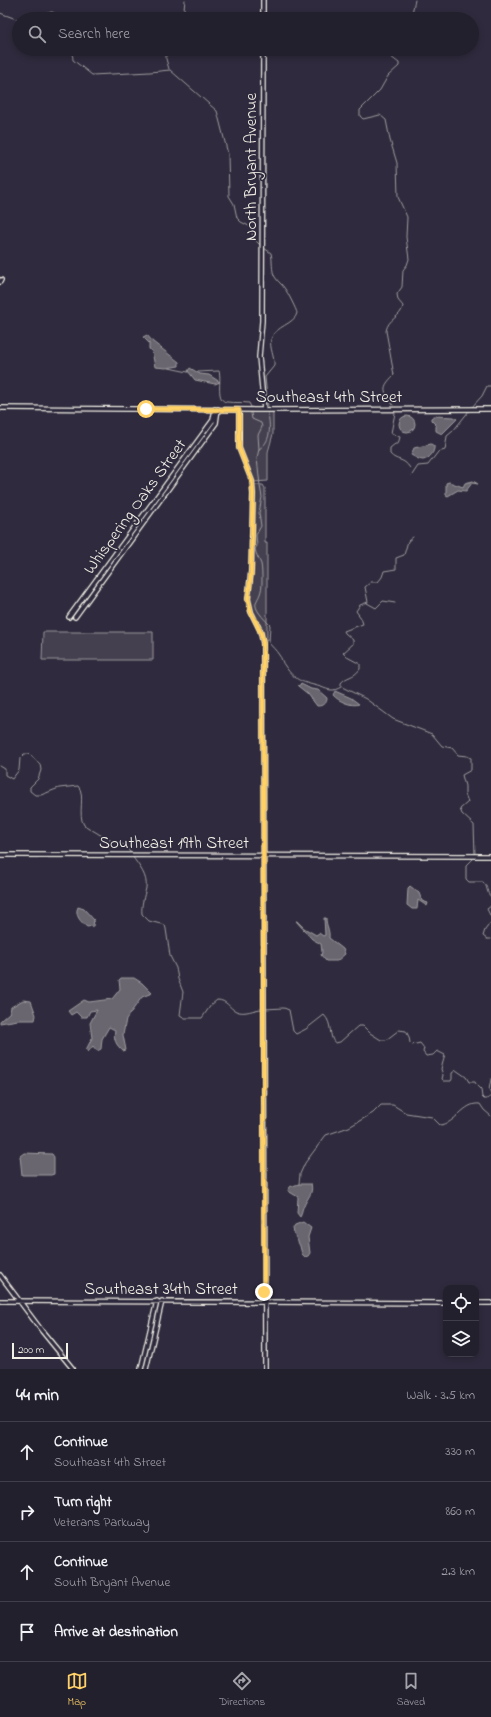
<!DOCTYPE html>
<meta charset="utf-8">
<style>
:root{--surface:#23202e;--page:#2b2836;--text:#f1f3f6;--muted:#a3a3aa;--line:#403e4a;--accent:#ffd166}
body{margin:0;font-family:"Indie Flower",sans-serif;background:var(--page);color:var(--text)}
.controls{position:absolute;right:12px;bottom:12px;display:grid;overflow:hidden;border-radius:8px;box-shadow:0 2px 6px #0003}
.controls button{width:36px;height:36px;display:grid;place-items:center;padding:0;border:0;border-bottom:1px solid var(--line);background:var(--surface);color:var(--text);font:20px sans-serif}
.scale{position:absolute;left:12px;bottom:10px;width:56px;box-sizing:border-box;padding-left:4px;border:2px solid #f4f1e8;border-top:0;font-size:11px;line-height:14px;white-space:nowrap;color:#f4f1e8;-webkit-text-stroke:3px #2f2a3d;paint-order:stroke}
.stop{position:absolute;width:12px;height:12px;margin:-9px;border:3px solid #ffd166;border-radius:50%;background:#fff}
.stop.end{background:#ffd166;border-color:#fff;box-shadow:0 1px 4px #0008}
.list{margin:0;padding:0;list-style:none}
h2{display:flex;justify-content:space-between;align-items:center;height:52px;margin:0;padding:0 16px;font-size:17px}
h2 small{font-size:13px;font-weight:400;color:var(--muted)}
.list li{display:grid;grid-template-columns:26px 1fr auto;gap:12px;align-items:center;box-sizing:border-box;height:60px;padding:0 16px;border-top:1px solid var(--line)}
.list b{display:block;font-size:15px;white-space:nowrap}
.list p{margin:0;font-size:13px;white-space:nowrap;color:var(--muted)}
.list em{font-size:13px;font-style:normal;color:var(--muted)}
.icon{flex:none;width:22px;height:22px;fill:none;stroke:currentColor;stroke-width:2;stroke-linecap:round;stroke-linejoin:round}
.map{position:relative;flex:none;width:491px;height:1369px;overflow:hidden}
.search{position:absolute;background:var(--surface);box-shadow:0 2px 6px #0003;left:12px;right:12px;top:12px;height:44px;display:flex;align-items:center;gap:10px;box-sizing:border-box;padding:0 14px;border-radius:22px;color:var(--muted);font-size:15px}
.sheet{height:292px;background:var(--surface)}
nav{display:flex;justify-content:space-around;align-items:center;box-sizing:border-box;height:56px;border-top:1px solid var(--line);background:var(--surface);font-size:11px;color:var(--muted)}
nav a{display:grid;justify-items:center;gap:2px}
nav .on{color:var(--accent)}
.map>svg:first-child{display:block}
.green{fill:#454050;stroke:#9c989c}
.water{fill:#6a6670;stroke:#a19ea0}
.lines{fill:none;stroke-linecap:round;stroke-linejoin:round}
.stream{stroke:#a19ea0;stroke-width:1}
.secondary-casing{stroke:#f4f1e8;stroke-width:6}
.secondary{stroke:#2f2a3d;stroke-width:3.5}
.route{stroke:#ffd166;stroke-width:5}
.labels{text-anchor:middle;stroke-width:3.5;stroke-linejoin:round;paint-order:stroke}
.street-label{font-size:17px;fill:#f4f1e8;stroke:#2f2a3d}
</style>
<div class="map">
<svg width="491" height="1369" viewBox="0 0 491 1369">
<rect width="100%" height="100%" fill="#2f2a3d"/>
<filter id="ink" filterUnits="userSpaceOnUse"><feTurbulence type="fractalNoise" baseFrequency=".025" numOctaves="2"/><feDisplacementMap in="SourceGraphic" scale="8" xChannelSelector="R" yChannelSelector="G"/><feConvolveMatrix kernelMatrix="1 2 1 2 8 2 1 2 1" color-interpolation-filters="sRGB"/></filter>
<g filter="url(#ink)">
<path class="green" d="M 242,412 L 273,412 L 273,434 L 268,452 L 268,481 L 254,482 L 241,450 L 240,413 Z
M 255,485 L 263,485 L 265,488 L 265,543 L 267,543 L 267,640 L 264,640 L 253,616 L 249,602 L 254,487 Z
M 43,632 L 153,632 L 153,660 L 42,660 Z"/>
<path class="water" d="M 147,335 L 153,342 L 179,362 L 179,366 L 166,368 L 155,367 L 152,351 L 149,349 L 149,343 L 143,337 Z
M 190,368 L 200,374 L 209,375 L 220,382 L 215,384 L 195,380 L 188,371 Z
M399 424a8 8 0 1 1 16 0a8 8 0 1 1-16 0Z
M 434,416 L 454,417 L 457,419 L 442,434 L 436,431 L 436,425 L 431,420 L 431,418 Z
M 431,444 L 434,446 C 435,451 430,459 423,460 C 419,460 415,457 411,455 L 414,448 Z
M 473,481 L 478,484 L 472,483 L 466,491 L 458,490 L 448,496 L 446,495 L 446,483 L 449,482 L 463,487 L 465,483 Z
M 301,684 L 311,689 L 318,690 L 327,698 C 327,704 323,706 317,706 L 308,694 L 298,686 Z
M 335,691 L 351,698 L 359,704 C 352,707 338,701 333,695 Z
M 410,886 L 419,893 L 422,901 L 428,903 L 427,906 L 418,900 L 417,909 L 412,909 L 407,905 L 408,888 Z
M 78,907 L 84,909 L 94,920 L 93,926 L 87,927 C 81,922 74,915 78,907 Z
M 324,918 L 326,918 C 326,926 330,930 329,938 L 343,949 L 345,954 L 337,961 L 326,961 L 321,955 L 322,952 L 321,944 L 312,939 L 296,921 L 297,921 L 304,928 L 316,935 L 319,933 L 323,936 L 325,935 Z
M 121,978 L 134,978 L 142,983 L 152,993 L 142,997 L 126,1019 L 123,1035 L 126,1050 L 123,1051 C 116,1045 113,1039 115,1030 L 109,1027 L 102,1039 L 101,1049 L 97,1051 L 93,1046 L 88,1052 L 86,1050 L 92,1038 L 90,1023 L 97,1010 L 90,1011 L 87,1017 L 81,1017 L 76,1012 L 71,1015 L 68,1011 L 84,1000 L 89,1002 L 112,999 L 120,989 L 119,980 Z
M 23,1000 L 31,1001 L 36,1015 L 35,1020 L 18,1020 L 0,1023 L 0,1021 L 10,1012 L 11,1007 Z
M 24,1153 L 52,1154 L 54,1157 L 54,1174 L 51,1175 L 22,1175 L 20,1156 Z
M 299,1184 L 311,1184 C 314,1193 307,1198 304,1206 C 302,1208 302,1212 301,1215 L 300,1217 L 297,1213 L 298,1197 L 288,1191 L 289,1187 Z
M 303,1222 L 311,1228 L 308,1237 L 310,1253 L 308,1256 L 305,1257 L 302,1254 L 300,1246 L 294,1234 L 293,1228 L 295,1225 Z"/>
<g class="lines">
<path class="stream" d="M 0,13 L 19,20
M 31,19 L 42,14 L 52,12 L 63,17 L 76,19
M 183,19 L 185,0
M 391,19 L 394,16 L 412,13 L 415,0
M 72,49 L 73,60 L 92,75 L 150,72 L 170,70 L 217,111 L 228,154 L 229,196 L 234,204 L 237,218 L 241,222 L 251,227 L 253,238 L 261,246
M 166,49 L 166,59 L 169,69
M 388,49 L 391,57 L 399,63 L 399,66 L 388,76 L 380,90 L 360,110 L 360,116 L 363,119 L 380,115 L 386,120 L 390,140 L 397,163 L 398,197 L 407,217 L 406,237 L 409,259 L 407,265 L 403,270 L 402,287 L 397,294 L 398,300 L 403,306 C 401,318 388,318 386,331 L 394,375 C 381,388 383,390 393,405
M 264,248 L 271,253 C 273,261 271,270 275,277 C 278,282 282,284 285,289 C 287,291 297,311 297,313 C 295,324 275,326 271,339 C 269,348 275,357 274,366 L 265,377 L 268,407
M 169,368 L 188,372
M 197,372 L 219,371 C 222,380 215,401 227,402 C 234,403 242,402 249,403 L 251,407
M 471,408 L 482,396 L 487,386 L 491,386
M 251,413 L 252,419 L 261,423 L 262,427 L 258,435 L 259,449
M 268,413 C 270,426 272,441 259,449 L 257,458 L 260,486 L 262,497 L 259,513 L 261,526 L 256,535 L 257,546 L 255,549 C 256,555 259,559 261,564 C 262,569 262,575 262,580 C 263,606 243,598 270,625 L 269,643 C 272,647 276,650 279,655 C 282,658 282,663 285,666 C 296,682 303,682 321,687 C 329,690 333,692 341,687
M 395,413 L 391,433 L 400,437 L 398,444 L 395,444 L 390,448 L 390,454 C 397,462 403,457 410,468
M 412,475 L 418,466 L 428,465 L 438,452 L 445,450 L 447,436 L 453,431 L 469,411
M 367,603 L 376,608 L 383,601 L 395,603
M 341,686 L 341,683 C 346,676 354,678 360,669 L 360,664 L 347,657 L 343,653 L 353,644 L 353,640 L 345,633 L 344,631 L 363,624 L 361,618 L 356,611 L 360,605 L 368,602 L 365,587 L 371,582 L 378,582 L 382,577 L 384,571 L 396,569 L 396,558 L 404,555 L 408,541 L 413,537
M 342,687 L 366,699 L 393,719 L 432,734 L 442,746 L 452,748 L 458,755 L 467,756 L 471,758 L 471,770 L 462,775 L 465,786 L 465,794 L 468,802 L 460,809 L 462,814 L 474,825 L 475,855
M 0,766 L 5,769 L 5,775 L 12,779 L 19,770 L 20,758 L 24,754 L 29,754 L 40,764 L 41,770 L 38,779 L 30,787 L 30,791 L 35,795 L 41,795 L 59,788 L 78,786 C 86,794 77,815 84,825 L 107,839 L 124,845 L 131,853
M 132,856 C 139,866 148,876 146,888 C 144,897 141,905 142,914 L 149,921 L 165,925 L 166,929 L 170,956 L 176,968 L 178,979 L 183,992 L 180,1015 L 185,1018 L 202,1018 L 211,1005 L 217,1000 C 227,1000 229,1008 236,1011 C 245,1015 254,1009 262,1009
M 474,858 L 466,866 L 466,879 L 469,882 L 483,882 C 488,886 486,893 491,897
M 491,906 L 487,909 L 491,917
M 491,922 L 485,930 L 483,936 L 487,939 L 491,939
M 265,1009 L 284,1008 L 289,1010 L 293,1031 L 296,1034 L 306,1029 L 324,1015 C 333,1024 328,1036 335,1043 L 340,1042 L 358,1026 L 363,1026 L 370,1033 L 381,1040 L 386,1040 L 399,1030 L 406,1031 L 409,1037 L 410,1043 L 412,1045 L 420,1043 L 424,1048 L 423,1052 L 426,1056 L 433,1055 L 437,1051 L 445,1055 L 441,1069 L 443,1075 L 442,1079 L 444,1081 L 451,1081 L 452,1079 L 452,1073 L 456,1070 L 466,1077 L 469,1082 L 475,1082 L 477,1086 L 481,1090 L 482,1097 L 484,1099 L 487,1099 L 491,1096
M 491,1079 L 489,1090 L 491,1094
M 299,1184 L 300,1174 L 305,1163 L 326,1135 L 349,1127 L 373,1113 L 381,1105 L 393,1105 L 406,1113 L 432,1117 L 440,1125 C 456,1124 463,1102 480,1104 L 484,1110 L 491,1116"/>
<defs>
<path id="secondary" d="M 263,0 L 263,19
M 263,49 L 262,321 L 259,357 L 264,410
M 0,282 L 1,280
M 0,408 L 264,410 L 491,409
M 239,410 L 239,448 L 252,481 L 253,494 L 251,571 L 248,599 L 251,612 L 260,630 L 263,643 L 265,1369
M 69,617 L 213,420 L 215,409
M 75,617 L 216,423 L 218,409
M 0,855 L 491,856
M 0,1275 L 42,1331 L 73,1369
M 0,1301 L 446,1303
M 476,1303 L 491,1303
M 141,1369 L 157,1301
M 146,1369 L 162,1301"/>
</defs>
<use href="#secondary" class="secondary-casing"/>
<use href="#secondary" class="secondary"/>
</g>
</g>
<g class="lines" filter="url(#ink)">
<path class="route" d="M 146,409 L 239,410 L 239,448 L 252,481 L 253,494 L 251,574 L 248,599 L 251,612 L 261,633 L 263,643 L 264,1292"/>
</g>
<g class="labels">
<g class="street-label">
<text transform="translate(250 167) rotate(-90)" y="6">North Bryant Avenue</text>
<text x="329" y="402">Southeast 4th Street</text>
<text transform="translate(134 506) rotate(-54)" y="6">Whispering Oaks Street</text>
<text x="174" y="848">Southeast 19th Street</text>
<text x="161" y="1294">Southeast 34th Street</text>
</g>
</g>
</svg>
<div class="controls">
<button><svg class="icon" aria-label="locate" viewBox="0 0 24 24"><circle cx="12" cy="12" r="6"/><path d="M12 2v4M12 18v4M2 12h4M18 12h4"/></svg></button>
<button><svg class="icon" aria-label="layers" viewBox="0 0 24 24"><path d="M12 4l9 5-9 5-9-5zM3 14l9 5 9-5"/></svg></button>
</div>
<div class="scale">200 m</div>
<div class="stop" style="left:146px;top:409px"></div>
<div class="stop end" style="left:264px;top:1292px"></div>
<div class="search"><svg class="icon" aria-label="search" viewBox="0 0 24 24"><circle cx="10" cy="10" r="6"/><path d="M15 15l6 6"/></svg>Search here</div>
</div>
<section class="sheet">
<h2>44 min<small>Walk · 3.5 km</small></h2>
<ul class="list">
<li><svg class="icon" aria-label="ahead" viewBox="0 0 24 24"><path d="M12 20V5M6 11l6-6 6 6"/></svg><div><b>Continue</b><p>Southeast 4th Street</p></div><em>330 m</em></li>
<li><svg class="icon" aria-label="right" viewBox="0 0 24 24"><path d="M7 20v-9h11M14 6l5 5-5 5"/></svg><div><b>Turn right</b><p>Veterans Parkway</p></div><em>860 m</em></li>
<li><svg class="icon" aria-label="ahead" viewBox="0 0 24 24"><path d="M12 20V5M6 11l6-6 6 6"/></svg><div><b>Continue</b><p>South Bryant Avenue</p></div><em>2.3 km</em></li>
<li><svg class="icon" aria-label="arrive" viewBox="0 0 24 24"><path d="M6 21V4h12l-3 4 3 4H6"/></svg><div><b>Arrive at destination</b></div></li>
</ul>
</section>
<nav>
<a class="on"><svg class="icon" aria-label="map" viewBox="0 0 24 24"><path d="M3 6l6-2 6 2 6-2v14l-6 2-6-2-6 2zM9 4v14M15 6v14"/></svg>Map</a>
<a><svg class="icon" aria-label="directions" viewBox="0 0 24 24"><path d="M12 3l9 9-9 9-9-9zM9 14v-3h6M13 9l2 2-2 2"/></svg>Directions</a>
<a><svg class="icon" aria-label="saved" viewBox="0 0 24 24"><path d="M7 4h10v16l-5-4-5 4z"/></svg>Saved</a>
</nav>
